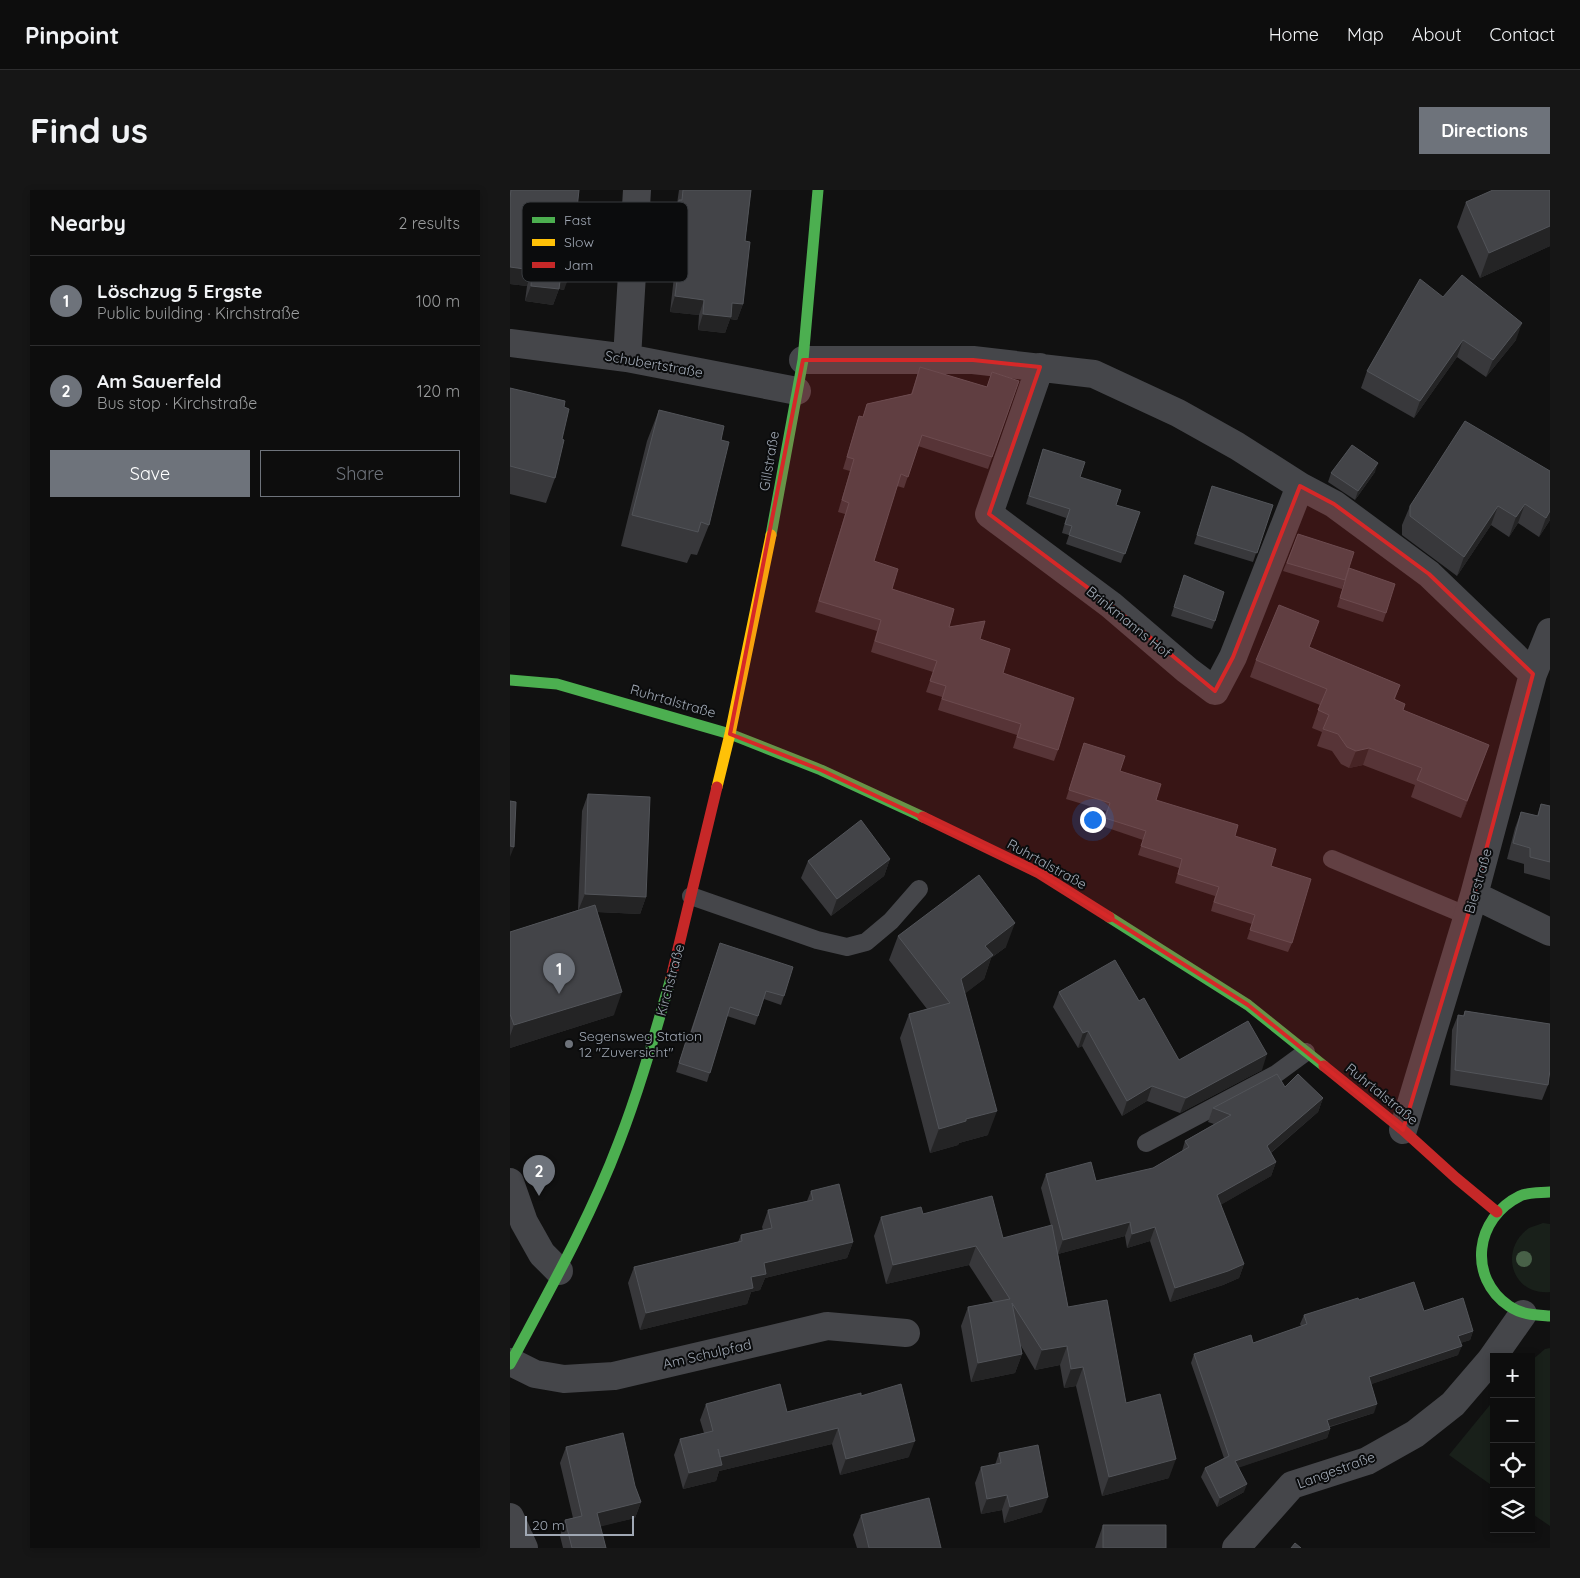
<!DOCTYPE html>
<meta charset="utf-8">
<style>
:root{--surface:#0d0d0d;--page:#161616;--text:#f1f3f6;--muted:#9a9c9d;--line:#2d2d2e;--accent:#6e737b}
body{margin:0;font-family:Quicksand,sans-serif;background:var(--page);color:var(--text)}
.controls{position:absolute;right:15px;bottom:15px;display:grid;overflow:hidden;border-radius:0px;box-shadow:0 2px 8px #0003}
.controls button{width:45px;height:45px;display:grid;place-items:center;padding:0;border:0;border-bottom:1px solid var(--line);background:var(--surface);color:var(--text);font:25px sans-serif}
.scale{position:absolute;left:15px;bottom:12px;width:109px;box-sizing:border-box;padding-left:5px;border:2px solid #a0a8b4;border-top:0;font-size:14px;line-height:18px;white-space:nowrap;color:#a0a8b4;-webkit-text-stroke:4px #0b0c0d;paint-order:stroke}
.you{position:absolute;left:582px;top:629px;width:18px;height:18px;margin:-12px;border:4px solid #fff;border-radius:50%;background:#1a73e8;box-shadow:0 0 0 8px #1a73e833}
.badge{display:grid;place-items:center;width:32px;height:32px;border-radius:50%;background:var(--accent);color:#fff;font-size:16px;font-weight:700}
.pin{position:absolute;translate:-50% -41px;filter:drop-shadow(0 1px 2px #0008)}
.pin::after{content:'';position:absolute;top:26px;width:18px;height:15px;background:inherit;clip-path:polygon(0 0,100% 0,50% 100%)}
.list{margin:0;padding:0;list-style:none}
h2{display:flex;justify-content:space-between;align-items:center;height:65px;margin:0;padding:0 20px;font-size:21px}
h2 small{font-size:16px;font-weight:400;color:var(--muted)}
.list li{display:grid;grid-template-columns:32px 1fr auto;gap:15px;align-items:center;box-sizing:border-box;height:90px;padding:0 20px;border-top:1px solid var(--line)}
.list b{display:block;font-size:19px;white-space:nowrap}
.list p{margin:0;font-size:16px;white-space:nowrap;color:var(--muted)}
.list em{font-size:16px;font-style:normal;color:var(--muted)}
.actions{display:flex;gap:10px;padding:15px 20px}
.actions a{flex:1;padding:11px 0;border:1px solid var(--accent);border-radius:0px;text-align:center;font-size:18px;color:var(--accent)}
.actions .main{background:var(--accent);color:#fff}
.icon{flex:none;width:28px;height:28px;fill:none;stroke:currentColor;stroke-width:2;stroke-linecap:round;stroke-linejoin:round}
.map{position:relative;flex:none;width:1040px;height:1358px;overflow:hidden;border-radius:0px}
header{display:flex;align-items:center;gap:30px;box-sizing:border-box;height:70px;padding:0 25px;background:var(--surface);border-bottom:1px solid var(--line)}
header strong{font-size:24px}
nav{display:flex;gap:28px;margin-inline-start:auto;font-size:18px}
.intro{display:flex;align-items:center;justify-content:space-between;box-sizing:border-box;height:120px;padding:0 30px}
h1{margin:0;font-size:35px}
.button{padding:12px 22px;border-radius:0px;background:var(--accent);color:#fff;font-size:18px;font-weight:700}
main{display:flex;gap:30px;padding:0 30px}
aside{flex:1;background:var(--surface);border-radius:0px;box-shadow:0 2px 8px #0003}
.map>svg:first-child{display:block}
.green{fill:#19201a}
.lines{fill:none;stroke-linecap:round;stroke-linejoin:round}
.lane{stroke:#45464a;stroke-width:18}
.street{stroke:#45464a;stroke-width:28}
.fast{stroke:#4caf50;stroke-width:11}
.slow{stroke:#ffc107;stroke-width:11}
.jam{stroke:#c62828;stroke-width:11}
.tree{fill:#486148}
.wall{fill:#38383b}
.shaded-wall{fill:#242425}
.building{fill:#434448;stroke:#525459}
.marked{fill:#d62828;fill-opacity:0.2;stroke:#d62828;stroke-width:4;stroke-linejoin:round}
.poi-dot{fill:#6e737b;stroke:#0b0c0d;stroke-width:2}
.labels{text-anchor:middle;stroke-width:4;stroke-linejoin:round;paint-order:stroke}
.street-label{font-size:14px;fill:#a0a8b4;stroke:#0b0c0d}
.poi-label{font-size:14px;fill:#a0a8b4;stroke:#0b0c0d;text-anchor:start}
.key{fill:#0b0c0d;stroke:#383b3f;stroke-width:1}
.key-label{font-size:14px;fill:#a0a8b4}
</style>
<header>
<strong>Pinpoint</strong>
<nav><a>Home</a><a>Map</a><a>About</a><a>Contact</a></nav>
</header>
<div class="intro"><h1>Find us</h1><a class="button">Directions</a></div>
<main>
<aside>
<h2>Nearby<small>2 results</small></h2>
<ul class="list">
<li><span class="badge">1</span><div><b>Löschzug 5 Ergste</b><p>Public building · Kirchstraße</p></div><em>100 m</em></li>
<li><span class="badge">2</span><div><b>Am Sauerfeld</b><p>Bus stop · Kirchstraße</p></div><em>120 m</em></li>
</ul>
<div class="actions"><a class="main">Save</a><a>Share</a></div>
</aside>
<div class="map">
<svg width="1040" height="1358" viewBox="0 0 1040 1358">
<rect width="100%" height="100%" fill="#111"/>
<path class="green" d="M 1033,1033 L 1040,1034 L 1040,1102 C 1002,1106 988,1060 1019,1038 C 1023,1036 1029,1035 1033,1033 Z
M 1040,1158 L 1040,1336 L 1021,1323 L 1021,1171 L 1035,1159 Z
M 984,1210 L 984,1297 L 939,1265 Z"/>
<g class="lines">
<path class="lane" d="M 822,669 L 958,726
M 181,706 L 307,750 L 337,757 L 356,752 L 381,731 L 409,699
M 636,953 L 766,884 L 796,862"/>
<path class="street" d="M 0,153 L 117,168 L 287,201
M 117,168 L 127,0
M 293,170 L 463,170 L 584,184 L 668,223 L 727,256 L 790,296 L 824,314 L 919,384 L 1023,484
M 530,177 L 479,324 L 601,415 L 677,480 L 705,501 L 723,467 L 790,296
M 964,705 L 1040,742
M 893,940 L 964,705 L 1023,484 L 1040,442
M 0,992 L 14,1032 L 32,1064 L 49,1081
M 1,1172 L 25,1184 L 54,1189 L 104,1186 L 317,1136 L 396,1143
M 0,1327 L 14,1358
M 726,1358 L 782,1295 L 857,1271 L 905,1244 L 943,1214 L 980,1171 L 1013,1124"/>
<path class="fast" d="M 261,345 L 293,170 L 308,0
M 0,490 L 47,494 L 220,544 L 311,580 L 413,627
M 599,727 L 738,815 L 814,876
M 1040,1002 C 1030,1003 1019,1002 1010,1006 C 965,1028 957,1087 999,1116 C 1012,1125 1026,1125 1040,1126
M 0,1174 C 39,1101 80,1029 109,952 C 130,898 145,843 161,788"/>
<path class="slow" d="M 207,597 L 220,544 L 261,345"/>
<path class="jam" d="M 413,627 L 529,683 L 599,727
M 161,788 L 207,597
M 814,876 L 893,940 L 946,988 L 987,1022"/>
</g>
<circle class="tree" cx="1014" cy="1069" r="8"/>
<path class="wall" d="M 0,0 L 69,0 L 54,100 L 49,99 L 43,115 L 15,111 L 17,96 L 0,94 Z
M 169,0 L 241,0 L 235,51 L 233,114 L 227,130 L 220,129 L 215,143 L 188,140 L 189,125 L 160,122 L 167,60 L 159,59 L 163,25 L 167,14 Z
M 1040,0 L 1040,56 L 970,88 L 947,37 L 956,12 Z
M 933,107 L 1006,150 L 976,187 L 947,167 L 904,228 L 851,198 L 857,181 Z
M 410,177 L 477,197 L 482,182 L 509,191 L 478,279 L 408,256 L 394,298 L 387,296 L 364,371 L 382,399 L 439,437 L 470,449 L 493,483 L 548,560 L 544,571 L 503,558 L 507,545 L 428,520 L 432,507 L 416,502 L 423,482 L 361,462 L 367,441 L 305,422 L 335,324 L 328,322 L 340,281 L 333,279 L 349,226 L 353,227 L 357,214 L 401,204 Z
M 0,198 L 54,217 L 52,249 L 45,288 L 36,313 L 0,304 Z
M 149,220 L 211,250 L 199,335 L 187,365 L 181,364 L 177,373 L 111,356 L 137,251 Z
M 533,259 L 606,315 L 630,322 L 611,373 L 556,354 L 559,345 L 552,343 L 556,328 L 516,314 Z
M 1040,281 L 1040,330 L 1029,347 L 1008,333 L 999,347 L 981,335 L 947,386 L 892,345 L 892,335 L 900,316 Z
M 865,282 L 845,310 L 818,292 L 821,283 Z
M 702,296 L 763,315 L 743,372 L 684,354 Z
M 788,344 L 835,390 L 832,399 L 773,381 Z
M 674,385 L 705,431 L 702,439 L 661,426 Z
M 836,387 L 876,423 L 873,432 L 827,417 Z
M 799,457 L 890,495 L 885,509 L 893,520 L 973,572 L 951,628 L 901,607 L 905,595 L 853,575 L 839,578 L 831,574 L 822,561 L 807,556 L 812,542 L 802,538 L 810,515 L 740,487 L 746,470 Z
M 574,553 L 646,610 L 725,646 L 761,676 L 782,753 L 778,762 L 737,749 L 742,734 L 701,721 L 705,706 L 665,693 L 669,678 L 628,665 L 633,650 L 592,636 L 596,621 L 556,609 Z
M 78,604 L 136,707 L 130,724 L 87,722 L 104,825 L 0,858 L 0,742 L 68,720 L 72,621 Z
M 1031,614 L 1040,616 L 1040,690 L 1014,683 L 1014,674 L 997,669 L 1005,638 L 1011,622 L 1027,626 Z
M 380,669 L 374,686 L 321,726 L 291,688 L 298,671 Z
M 388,746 L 496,757 L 481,768 L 474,789 L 455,803 L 478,945 L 449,953 L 448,955 L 420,963 L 390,848 L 399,824 L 417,819 L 379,770 Z
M 207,762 L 274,806 L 271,815 L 254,809 L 245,835 L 217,826 L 197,892 L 166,882 L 178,845 L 179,846 Z
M 549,802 L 629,811 L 669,870 L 752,880 L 670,923 L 637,911 L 612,926 L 572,856 L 568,858 L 543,817 Z
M 955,821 L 1040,834 L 1040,885 L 1039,885 L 1038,895 L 1032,910 L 940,895 L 942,840 L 948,825 L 953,826 Z
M 775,897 L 813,908 L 808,922 L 761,963 L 766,972 L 761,986 L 710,1015 L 734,1074 L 729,1088 L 713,1095 L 660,1112 L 640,1051 L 617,1058 L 615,1046 L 548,1064 L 558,1117 L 616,1213 L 659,1288 L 592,1306 L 566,1196 L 554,1198 L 550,1175 L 525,1180 L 511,1156 L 512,1164 L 505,1183 L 461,1192 L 451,1136 L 458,1117 L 483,1112 L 459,1075 L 376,1094 L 364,1046 L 371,1027 L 413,1024 L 493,1048 L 541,1036 L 531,998 L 536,984 L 586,991 L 643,978 L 672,961 L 675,951 L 704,934 L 698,932 L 703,918 Z
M 301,1001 L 343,1052 L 337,1068 L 255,1088 L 250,1100 L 241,1102 L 237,1114 L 130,1140 L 118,1093 L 124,1077 L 228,1052 L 231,1045 L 253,1040 L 252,1037 L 258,1020 L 297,1011 Z
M 849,1110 L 914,1121 L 963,1141 L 960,1150 L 950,1153 L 948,1165 L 861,1194 L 864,1223 L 820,1237 L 820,1239 L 817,1248 L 729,1277 L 734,1302 L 707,1317 L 691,1287 L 695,1278 L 714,1268 L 681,1173 L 684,1164 L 743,1153 L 791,1136 L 790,1134 L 794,1125 Z
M 351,1206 L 399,1267 L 330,1285 L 322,1254 L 209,1281 L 206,1291 L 173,1299 L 164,1265 L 170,1249 L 194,1243 L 190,1230 L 196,1214 L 277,1222 Z
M 56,1257 L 125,1296 L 131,1312 L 125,1328 L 90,1336 L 96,1358 L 53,1358 L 50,1346 L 55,1330 L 63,1328 L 50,1273 Z
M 489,1263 L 532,1322 L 494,1333 L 492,1320 L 471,1324 L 465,1293 L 471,1277 L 485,1275 Z
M 351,1325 L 431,1358 L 347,1358 L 343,1345 Z
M 593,1335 L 656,1358 L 585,1358 Z"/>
<path class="shaded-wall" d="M 1040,36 L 1040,56 L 970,88 L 979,63 Z
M 0,77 L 22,80 L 17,96 L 0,94 Z
M 51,83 L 60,84 L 54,100 L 49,99 L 43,115 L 15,111 L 21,96 Z
M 165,106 L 194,110 L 189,125 L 160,122 Z
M 222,113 L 233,114 L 227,130 L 220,129 L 215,143 L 188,140 L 193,124 Z
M 1012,133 L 1006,150 L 976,187 L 983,170 Z
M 953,150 L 947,167 L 904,228 L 910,211 Z
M 868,273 L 865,282 L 845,310 L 848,301 Z
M 1015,314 L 1008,333 L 999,347 L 1006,327 Z
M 988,316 L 981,335 L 947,386 L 954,367 Z
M 1040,321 L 1040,330 L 1029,347 L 1036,328 Z
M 979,555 L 973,572 L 951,628 L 957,611 Z
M 859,558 L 853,575 L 839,578 L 846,561 Z
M 0,656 L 4,657 L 0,667 Z
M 380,669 L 374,686 L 321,726 L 327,709 Z
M 75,704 L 136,707 L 130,724 L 68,721 Z
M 505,733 L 496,757 L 481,768 L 474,789 L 443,813 L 451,789 L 475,756 Z
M 112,802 L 104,825 L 0,858 L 0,846 L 4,835 Z
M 578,841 L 572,856 L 568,858 L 573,843 Z
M 757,864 L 752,880 L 670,923 L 676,908 Z
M 642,896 L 637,911 L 612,926 L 617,911 Z
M 813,908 L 808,922 L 752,970 L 757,956 Z
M 487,921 L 478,945 L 449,953 L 448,955 L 420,963 L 429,939 L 456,929 Z
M 766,972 L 761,986 L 702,1020 L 707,1005 Z
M 620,1032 L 615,1046 L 548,1064 L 553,1050 Z
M 645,1037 L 640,1051 L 617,1058 L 622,1044 Z
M 343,1052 L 337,1068 L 255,1088 L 250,1100 L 241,1102 L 237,1114 L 130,1140 L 136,1123 L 254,1073 Z
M 466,1056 L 459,1075 L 376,1094 L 383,1075 Z
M 734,1074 L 729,1088 L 713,1095 L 660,1112 L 665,1098 Z
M 963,1141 L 960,1150 L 945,1155 L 948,1146 Z
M 557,1156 L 550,1175 L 525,1180 L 532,1160 Z
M 952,1156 L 948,1165 L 856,1196 L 859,1187 Z
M 512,1164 L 505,1183 L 461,1192 L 468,1173 Z
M 573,1177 L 566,1196 L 554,1198 L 561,1179 Z
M 867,1214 L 864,1223 L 814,1238 L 817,1230 Z
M 328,1238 L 322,1254 L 209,1281 L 206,1291 L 173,1299 L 179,1283 L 210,1267 Z
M 820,1239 L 817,1248 L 722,1280 L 725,1271 Z
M 405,1251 L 399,1267 L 330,1285 L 336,1269 Z
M 666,1269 L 659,1288 L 592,1306 L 599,1287 Z
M 737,1294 L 734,1302 L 707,1317 L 710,1308 Z
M 497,1305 L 492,1320 L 471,1324 L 477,1309 Z
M 538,1307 L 532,1322 L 494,1333 L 500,1317 Z
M 131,1312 L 125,1328 L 81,1339 L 87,1323 Z"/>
<path class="building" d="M 1,0 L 69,0 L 60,84 L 51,83 L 49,99 L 21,96 L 22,80 L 0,77 L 0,8 Z
M 173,0 L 241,0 L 235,51 L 240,52 L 233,114 L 222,113 L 221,127 L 193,124 L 194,110 L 165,106 L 173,45 L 165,43 L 169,10 L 172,10 Z
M 983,0 L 1040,0 L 1040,36 L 979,63 L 956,12 Z
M 952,85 L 1012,133 L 983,170 L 953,150 L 910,211 L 857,181 L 910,89 L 933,107 Z
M 410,177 L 477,197 L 482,182 L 509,191 L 482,267 L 412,245 L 398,287 L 391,284 L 364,371 L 388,379 L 382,399 L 444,419 L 439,437 L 475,431 L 470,449 L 500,459 L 493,483 L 564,508 L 548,560 L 507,547 L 511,534 L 432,509 L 436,496 L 420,491 L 427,471 L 365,451 L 371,430 L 309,411 L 339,313 L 332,310 L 344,269 L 337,267 L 349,226 L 353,227 L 357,214 L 402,204 Z
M 0,198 L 55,211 L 54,217 L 59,219 L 52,249 L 54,250 L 45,288 L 0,276 Z
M 149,220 L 214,236 L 211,250 L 219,252 L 199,335 L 191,332 L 188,342 L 122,325 Z
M 955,231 L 1040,281 L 1040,321 L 1036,328 L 1015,314 L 1006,327 L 988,316 L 954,367 L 900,326 L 900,316 Z
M 842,255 L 868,273 L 848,301 L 821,283 Z
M 533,259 L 575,272 L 570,287 L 611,300 L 606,315 L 630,322 L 615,364 L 559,345 L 562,336 L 555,334 L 560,319 L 519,306 Z
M 702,296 L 763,315 L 747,363 L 687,345 Z
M 788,344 L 844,362 L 835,390 L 777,373 Z
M 839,378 L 885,394 L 876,423 L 830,408 Z
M 674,385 L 714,402 L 705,431 L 664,417 Z
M 769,415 L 809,431 L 799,457 L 890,495 L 884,509 L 895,514 L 893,520 L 979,555 L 957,611 L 907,590 L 912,578 L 859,558 L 846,561 L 837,557 L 828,544 L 813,539 L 819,525 L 808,520 L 817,499 L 746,470 Z
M 574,553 L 615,566 L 610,581 L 651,594 L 646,610 L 728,635 L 725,646 L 766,659 L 761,676 L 801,689 L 782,753 L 740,740 L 745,725 L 704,712 L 709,697 L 668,684 L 672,669 L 631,656 L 636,641 L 595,628 L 600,613 L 559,600 Z
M 78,604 L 140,607 L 136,707 L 75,704 Z
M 0,611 L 6,612 L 4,657 L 0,656 Z
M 1031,614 L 1040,616 L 1040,672 L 1020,667 L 1020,658 L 1003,653 L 1011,622 L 1028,626 Z
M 351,630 L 380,669 L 327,709 L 298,671 Z
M 469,685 L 505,733 L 475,756 L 483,765 L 451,789 L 487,921 L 456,929 L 456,931 L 429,939 L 399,824 L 440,813 L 388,746 Z
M 85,715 L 112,802 L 4,835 L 0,824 L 0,742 Z
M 210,753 L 283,777 L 274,806 L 256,801 L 248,826 L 220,817 L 200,883 L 169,873 L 178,845 L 180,846 Z
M 605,770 L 629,811 L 634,808 L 669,870 L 738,831 L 757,864 L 676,908 L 642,896 L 617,911 L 578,841 L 573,843 L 549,802 Z
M 955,821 L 1040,834 L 1040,880 L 1038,895 L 945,880 L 948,825 L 954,826 Z
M 767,884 L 775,897 L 788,884 L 813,908 L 757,956 L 766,972 L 707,1005 L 734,1074 L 718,1081 L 665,1098 L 645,1037 L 622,1044 L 620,1032 L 553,1050 L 536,984 L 581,972 L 586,991 L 643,978 L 679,957 L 675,951 L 721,925 L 703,918 Z
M 329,994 L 343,1052 L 254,1073 L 256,1084 L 241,1087 L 243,1098 L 136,1123 L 124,1077 L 232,1051 L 231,1045 L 262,1038 L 258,1020 L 303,1010 L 301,1001 Z
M 482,1006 L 493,1048 L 542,1035 L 558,1117 L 597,1110 L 616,1213 L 650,1204 L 666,1269 L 599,1287 L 573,1177 L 561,1179 L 557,1156 L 532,1160 L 502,1113 L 512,1164 L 468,1173 L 458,1117 L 500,1109 L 466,1056 L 383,1075 L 371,1027 L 411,1017 L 413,1024 Z
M 904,1092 L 914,1121 L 953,1108 L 963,1141 L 948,1146 L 952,1156 L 859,1187 L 867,1214 L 817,1230 L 820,1239 L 725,1271 L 737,1294 L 710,1308 L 695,1278 L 719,1266 L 684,1164 L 741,1145 L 743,1153 L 797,1134 L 794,1125 L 848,1108 L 849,1110 Z
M 270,1194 L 277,1222 L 351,1203 L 351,1206 L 391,1194 L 405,1251 L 336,1269 L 328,1238 L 210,1267 L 208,1259 L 212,1275 L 179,1283 L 170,1249 L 203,1241 L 196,1214 Z
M 113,1243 L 125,1296 L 131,1312 L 87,1323 L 96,1358 L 62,1358 L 55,1330 L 72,1326 L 56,1257 Z
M 528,1255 L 538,1307 L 500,1317 L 497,1305 L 477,1309 L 471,1277 L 491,1273 L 489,1263 Z
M 419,1308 L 431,1358 L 359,1358 L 351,1325 Z
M 593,1335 L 656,1335 L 656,1358 L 593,1358 Z
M 785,1353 L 791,1358 L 781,1358 Z"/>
<path class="marked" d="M 293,170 L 463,170 L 530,177 L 479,324 L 601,415 L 705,501 L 723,467 L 790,296 L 824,314 L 919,384 L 1023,484 L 964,705 L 893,940 L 738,815 L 529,683 L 311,580 L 220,544 Z"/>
<circle class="poi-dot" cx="59" cy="854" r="5"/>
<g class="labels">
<g class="street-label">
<text transform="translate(144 174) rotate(10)" y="5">Schubertstraße</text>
<text transform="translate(259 271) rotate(-80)" y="5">Gillstraße</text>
<text transform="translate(619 432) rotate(39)" y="5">Brinkmanns Hof</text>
<text transform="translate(163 511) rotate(16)" y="5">Ruhrtalstraße</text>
<text transform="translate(537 674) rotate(29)" y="5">Ruhrtalstraße</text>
<text transform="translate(968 691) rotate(-74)" y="5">Bierstraße</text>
<text transform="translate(160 790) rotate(-75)" y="5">Kirchstraße</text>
<text transform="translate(872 904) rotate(39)" y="5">Ruhrtalstraße</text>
<text transform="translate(197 1164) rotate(-13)" y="5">Am Schulpfad</text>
<text transform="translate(826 1280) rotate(-20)" y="5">Langestraße</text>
</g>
<g class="poi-label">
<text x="69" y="851">Segensweg Station<tspan x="69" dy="16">12 "Zuversicht"</tspan></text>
</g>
</g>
<rect x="12" y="12" width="166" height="80" rx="8" class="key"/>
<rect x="22" y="27" width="23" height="6" fill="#4caf50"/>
<rect x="22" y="49" width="23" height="7" fill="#ffc107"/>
<rect x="22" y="72" width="23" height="6" fill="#c62828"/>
<g class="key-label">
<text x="54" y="35">Fast</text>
<text x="54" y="57">Slow</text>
<text x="54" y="80">Jam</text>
</g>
</svg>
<div class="controls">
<button>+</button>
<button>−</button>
<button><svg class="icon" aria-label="locate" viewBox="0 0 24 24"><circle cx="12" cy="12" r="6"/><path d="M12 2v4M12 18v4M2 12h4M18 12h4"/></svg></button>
<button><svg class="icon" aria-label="layers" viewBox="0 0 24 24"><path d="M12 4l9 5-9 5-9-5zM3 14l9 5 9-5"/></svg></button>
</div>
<div class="scale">20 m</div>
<div class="you"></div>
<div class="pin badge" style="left:49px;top:804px">1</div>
<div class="pin badge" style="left:29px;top:1006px">2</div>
</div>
</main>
